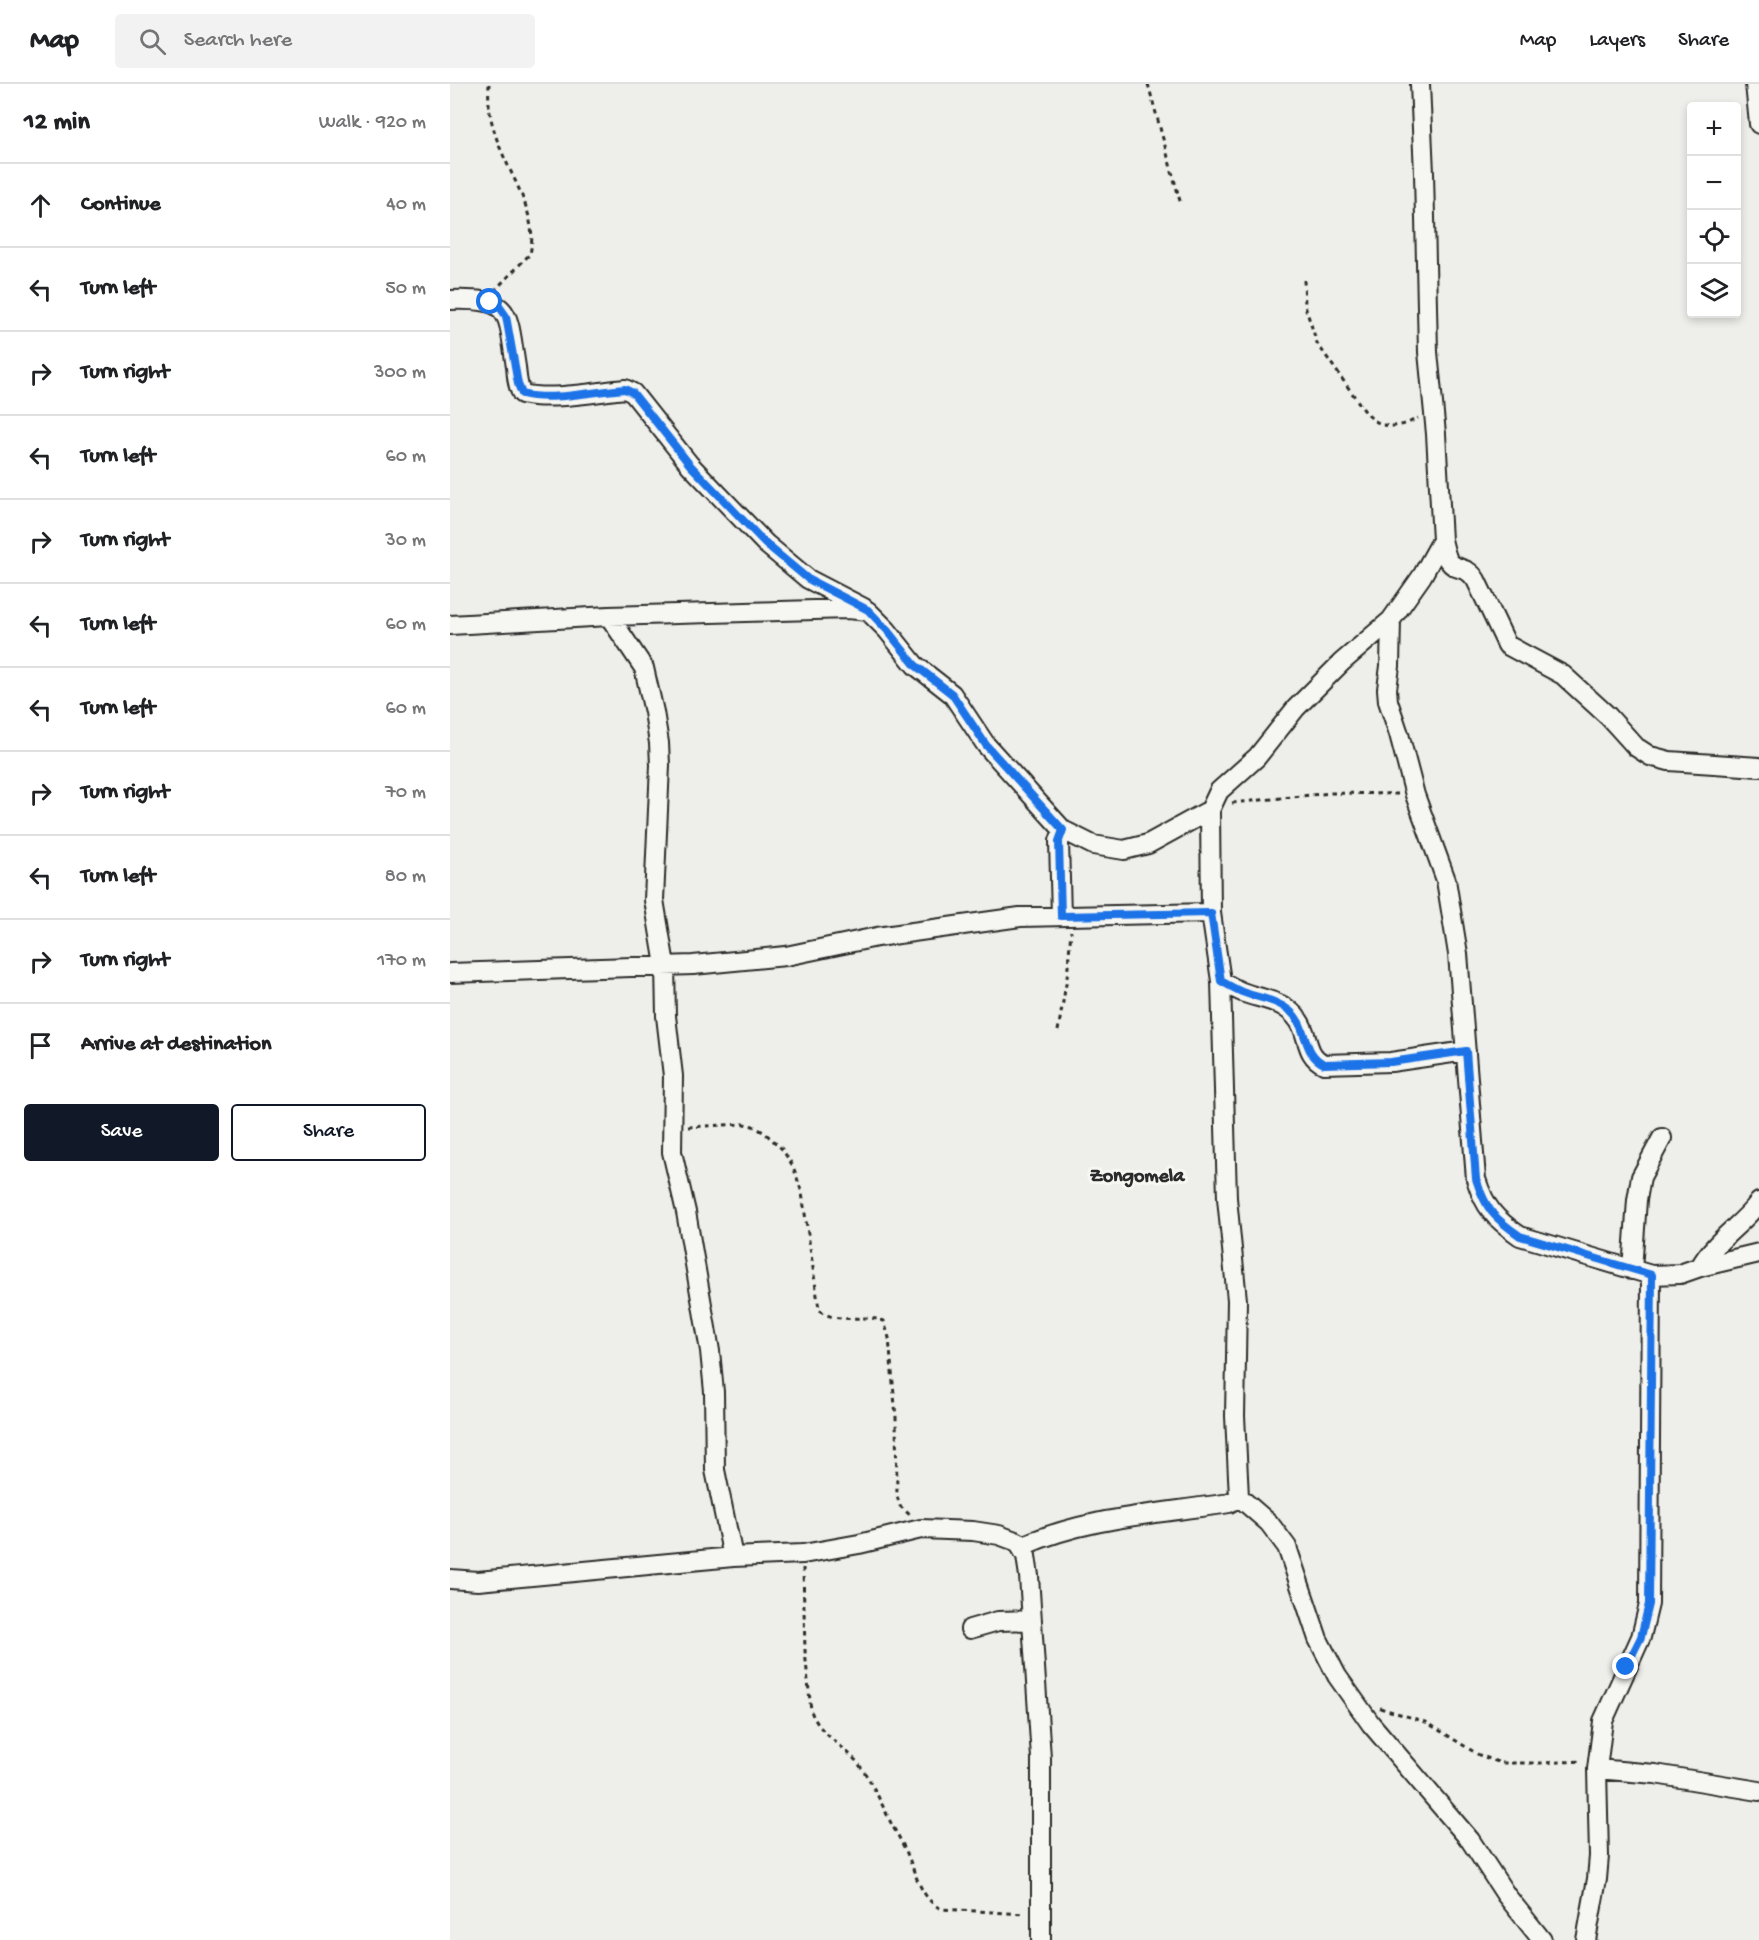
<!DOCTYPE html>
<meta charset="utf-8">
<style>
:root{--surface:#fff;--page:#f2f2f2;--text:#202124;--muted:#757577;--line:#e0e0e0;--accent:#111827}
body{margin:0;font-family:"Gochi Hand",sans-serif;background:var(--page);color:var(--text)}
.controls{position:absolute;right:18px;top:18px;display:grid;overflow:hidden;border-radius:6px;box-shadow:0 3px 9px #0003}
.controls button{width:54px;height:54px;display:grid;place-items:center;padding:0;border:0;border-bottom:2px solid var(--line);background:var(--surface);color:var(--text);font:30px sans-serif}
.stop{position:absolute;width:18px;height:18px;margin:-14px;border:4px solid #1a73e8;border-radius:50%;background:#fff}
.stop.end{background:#1a73e8;border-color:#fff;box-shadow:0 2px 6px #0008}
.list{margin:0;padding:0;list-style:none}
h2{display:flex;justify-content:space-between;align-items:center;height:78px;margin:0;padding:0 24px;font-size:26px}
h2 small{font-size:20px;font-weight:400;color:var(--muted)}
.list li{display:grid;grid-template-columns:39px 1fr auto;gap:18px;align-items:center;box-sizing:border-box;height:84px;padding:0 24px;border-top:2px solid var(--line)}
.list b{display:block;font-size:22px;white-space:nowrap}
.list em{font-size:20px;font-style:normal;color:var(--muted)}
.actions{display:flex;gap:12px;padding:18px 24px}
.actions a{flex:1;padding:14px 0;border:2px solid var(--accent);border-radius:6px;text-align:center;font-size:21px;color:var(--accent)}
.actions .main{background:var(--accent);color:#fff}
.icon{flex:none;width:33px;height:33px;fill:none;stroke:currentColor;stroke-width:2;stroke-linecap:round;stroke-linejoin:round}
.map{position:relative;flex:none;width:1309px;height:1856px;overflow:hidden}
header{display:flex;align-items:center;gap:36px;box-sizing:border-box;height:84px;padding:0 30px;background:var(--surface);border-bottom:2px solid var(--line)}
header strong{font-size:28px}
nav{display:flex;gap:33px;margin-inline-start:auto;font-size:21px}
.search{width:420px;height:54px;background:var(--page);display:flex;align-items:center;gap:15px;box-sizing:border-box;padding:0 21px;border-radius:6px;color:var(--muted);font-size:22px}
main{display:flex}
aside{flex:1;background:var(--surface)}
.map>svg:first-child{display:block}
.lines{fill:none;stroke-linecap:round;stroke-linejoin:round}
.minor-casing{stroke:#2b2b2b;stroke-width:22}
.path{stroke:#2b2b2b;stroke-width:3;stroke-dasharray:4.5 4.5;stroke-linecap:butt}
.minor{stroke:#f6f6f2;stroke-width:18}
.route{stroke:#1a73e8;stroke-width:8}
.labels{text-anchor:middle;stroke-width:6;stroke-linejoin:round;paint-order:stroke}
.quarter-label{font-size:20px;font-weight:bold;fill:#2b2b2b;stroke:#f6f6f2}
</style>
<header>
<strong>Map</strong>
<div class="search"><svg class="icon" aria-label="search" viewBox="0 0 24 24"><circle cx="10" cy="10" r="6"/><path d="M15 15l6 6"/></svg>Search here</div>
<nav><a>Map</a><a>Layers</a><a>Share</a></nav>
</header>
<main>
<aside>
<h2>12 min<small>Walk · 920 m</small></h2>
<ul class="list">
<li><svg class="icon" aria-label="ahead" viewBox="0 0 24 24"><path d="M12 20V5M6 11l6-6 6 6"/></svg><div><b>Continue</b></div><em>40 m</em></li>
<li><svg class="icon" aria-label="left" viewBox="0 0 24 24"><path d="M17 20v-9H6M10 6l-5 5 5 5"/></svg><div><b>Turn left</b></div><em>50 m</em></li>
<li><svg class="icon" aria-label="right" viewBox="0 0 24 24"><path d="M7 20v-9h11M14 6l5 5-5 5"/></svg><div><b>Turn right</b></div><em>300 m</em></li>
<li><svg class="icon" aria-label="left" viewBox="0 0 24 24"><path d="M17 20v-9H6M10 6l-5 5 5 5"/></svg><div><b>Turn left</b></div><em>60 m</em></li>
<li><svg class="icon" aria-label="right" viewBox="0 0 24 24"><path d="M7 20v-9h11M14 6l5 5-5 5"/></svg><div><b>Turn right</b></div><em>30 m</em></li>
<li><svg class="icon" aria-label="left" viewBox="0 0 24 24"><path d="M17 20v-9H6M10 6l-5 5 5 5"/></svg><div><b>Turn left</b></div><em>60 m</em></li>
<li><svg class="icon" aria-label="left" viewBox="0 0 24 24"><path d="M17 20v-9H6M10 6l-5 5 5 5"/></svg><div><b>Turn left</b></div><em>60 m</em></li>
<li><svg class="icon" aria-label="right" viewBox="0 0 24 24"><path d="M7 20v-9h11M14 6l5 5-5 5"/></svg><div><b>Turn right</b></div><em>70 m</em></li>
<li><svg class="icon" aria-label="left" viewBox="0 0 24 24"><path d="M17 20v-9H6M10 6l-5 5 5 5"/></svg><div><b>Turn left</b></div><em>80 m</em></li>
<li><svg class="icon" aria-label="right" viewBox="0 0 24 24"><path d="M7 20v-9h11M14 6l5 5-5 5"/></svg><div><b>Turn right</b></div><em>170 m</em></li>
<li><svg class="icon" aria-label="arrive" viewBox="0 0 24 24"><path d="M6 21V4h12l-3 4 3 4H6"/></svg><div><b>Arrive at destination</b></div></li>
</ul>
<div class="actions"><a class="main">Save</a><a>Share</a></div>
</aside>
<div class="map">
<svg width="1309" height="1856" viewBox="0 0 1309 1856">
<rect width="100%" height="100%" fill="#eeeeea"/>
<filter id="ink" filterUnits="userSpaceOnUse"><feTurbulence type="fractalNoise" baseFrequency=".0167" numOctaves="2"/><feDisplacementMap in="SourceGraphic" scale="12" xChannelSelector="R" yChannelSelector="G"/><feConvolveMatrix kernelMatrix="1 2 1 2 8 2 1 2 1" color-interpolation-filters="sRGB"/></filter>
<g filter="url(#ink)">
<g class="lines">
<defs>
<path id="minor" d="M 1305,0 L 1309,40
M 0,216 C 63,214 57,227 66,283 C 67,292 67,302 72,310 C 101,317 145,308 175,305 L 183,309 L 240,381 L 316,460 L 358,495 L 414,524
M 992,456 C 994,463 995,470 998,476 C 1007,489 1016,480 1026,496 L 1057,561 L 1113,591 L 1158,632 L 1186,663 L 1200,672 L 1219,677 L 1309,683
M 159,532 L 194,584 L 204,628 L 209,659 L 210,681 L 204,816 L 215,881 L 216,932 L 223,992 L 222,1068 L 236,1128 L 260,1267 L 264,1308 L 265,1386 L 283,1473
M 941,536 L 940,582 L 937,605 L 938,617 L 949,650 L 965,711 L 996,796 L 1008,870 L 1026,1095 C 1035,1124 1045,1135 1070,1152 L 1201,1191 L 1230,1190 L 1250,1183 L 1309,1169
M 0,541 L 159,532 L 398,525 L 418,527 L 437,546 L 465,581 L 502,610 L 536,661 L 613,746 L 643,761 L 674,766 L 698,760 L 760,726
M 611,832 L 609,757 L 613,746
M 0,889 L 243,881 L 336,872 L 427,853 L 570,833 L 761,829
M 771,897 C 778,901 785,905 792,908 C 813,916 835,916 849,937 C 859,951 855,972 874,980 L 941,978 L 1016,967
M 1250,1183 C 1265,1156 1291,1142 1309,1118
M 1182,1186 L 1187,1116 L 1191,1093 L 1212,1054
M 789,1413 L 819,1439 L 837,1463 L 868,1555 L 887,1592 L 921,1640 L 1020,1756 L 1056,1811 L 1092,1856
M 572,1462 C 637,1433 709,1430 779,1419 L 789,1413 L 785,1332 L 787,1216 L 777,1114 L 771,897 L 761,829 L 760,726 L 769,707 L 807,673 L 846,624 L 892,578 L 941,536 L 972,492 L 992,456 L 986,350 L 978,268 L 974,89 L 970,0
M 0,1495 L 28,1497 L 283,1473 L 353,1470 L 409,1460 L 471,1445 L 523,1447 L 549,1451 L 568,1458 L 576,1472 L 579,1492 L 591,1674 L 591,1856
M 520,1545 L 548,1537 L 582,1536
M 1147,1685 L 1205,1690 L 1309,1707
M 1136,1856 L 1147,1795 L 1149,1772 L 1147,1685 L 1153,1637 L 1191,1553 L 1199,1520 L 1201,1191"/>
</defs>
<use href="#minor" class="minor-casing"/>
<path class="path" d="M 39,0 C 38,16 39,30 44,46 C 54,85 90,126 80,170 L 46,205
M 698,0 L 730,117
M 854,196 L 855,222 L 867,259 L 916,329 C 932,346 948,345 968,334
M 782,719 L 881,709 L 948,710
M 608,947 L 617,894 L 621,847
M 238,1043 L 294,1040 L 303,1042 L 315,1049 L 332,1065 L 343,1082 L 352,1109 L 369,1225 C 384,1242 415,1229 434,1237 L 439,1254 L 446,1333 L 447,1412 L 450,1422 L 460,1431
M 353,1484 L 355,1567 L 361,1627 C 370,1651 392,1660 407,1678 C 422,1697 432,1721 443,1743 C 448,1751 452,1759 456,1767 C 464,1785 471,1817 492,1825 L 575,1830
M 930,1624 L 976,1638 L 1029,1671 L 1051,1679 L 1093,1679 L 1132,1677"/>
<use href="#minor" class="minor"/>
</g>
</g>
<g class="lines" filter="url(#ink)">
<path class="route" d="M 40,218 L 49,222 L 56,232 L 68,300 L 72,310 C 101,318 145,307 175,305 L 183,309 L 240,381 L 316,460 L 358,495 L 418,526 L 437,546 L 465,581 L 502,610 L 536,661 L 613,746 L 609,757 L 611,832 L 761,829 L 771,897 C 778,901 785,905 792,908 C 808,914 825,915 840,927 C 858,942 852,970 874,980 L 941,978 L 1016,967 L 1026,1095 C 1036,1126 1044,1134 1070,1152 L 1202,1191 L 1199,1520 L 1191,1553 L 1176,1583"/>
</g>
<g class="labels">
<g class="quarter-label">
<text x="687" y="1097">Zongomela</text>
</g>
</g>
</svg>
<div class="controls">
<button>+</button>
<button>−</button>
<button><svg class="icon" aria-label="locate" viewBox="0 0 24 24"><circle cx="12" cy="12" r="6"/><path d="M12 2v4M12 18v4M2 12h4M18 12h4"/></svg></button>
<button><svg class="icon" aria-label="layers" viewBox="0 0 24 24"><path d="M12 4l9 5-9 5-9-5zM3 14l9 5 9-5"/></svg></button>
</div>
<div class="stop" style="left:40px;top:218px"></div>
<div class="stop end" style="left:1176px;top:1583px"></div>
</div>
</main>
